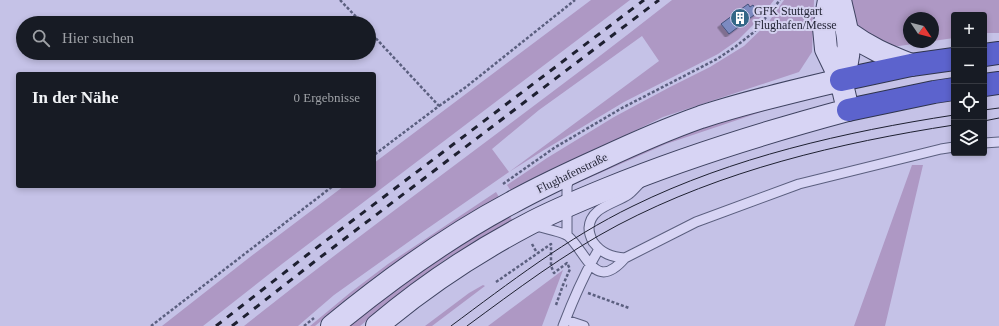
<!DOCTYPE html>
<html lang="de">
<meta charset="utf-8">
<style>
:root{--surface:#171b24;--page:#20242c;--text:#f1f3f6;--muted:#9ea1a6;--line:#363941}
body{margin:0;font-family:"Times New Roman",serif;background:var(--page);color:var(--text)}
.controls{position:absolute;right:12px;top:12px;display:grid;overflow:hidden;border-radius:4px;box-shadow:0 2px 6px #0003}
.controls button{width:36px;height:36px;display:grid;place-items:center;padding:0;border:0;border-bottom:1px solid var(--line);background:var(--surface);color:var(--text);font:20px sans-serif}
.compass{position:absolute;left:903px;top:12px;width:36px;height:36px;border-radius:50%;background:var(--surface);box-shadow:0 2px 6px #0003;rotate:125deg}
.list{margin:0;padding:0;list-style:none}
h2{display:flex;justify-content:space-between;align-items:center;height:52px;margin:0;padding:0 16px;font-size:17px}
h2 small{font-size:13px;font-weight:400;color:var(--muted)}
.icon{flex:none;width:22px;height:22px;fill:none;stroke:currentColor;stroke-width:2;stroke-linecap:round;stroke-linejoin:round}
.map{position:relative;flex:none;width:999px;height:326px;overflow:hidden}
.search{position:absolute;background:var(--surface);box-shadow:0 2px 6px #0003;left:16px;top:16px;width:360px;height:44px;display:flex;align-items:center;gap:10px;box-sizing:border-box;padding:0 14px;border-radius:22px;color:var(--muted);font-size:15px}
.panel{position:absolute;background:var(--surface);box-shadow:0 2px 6px #0003;left:16px;top:72px;width:360px;height:116px;border-radius:4px}
.map>svg:first-child{display:block}
.green{fill:#ae98c4;fill-rule:evenodd}
.building{fill:#7c8ac1;stroke:#44517b;filter:url(#shadow)}
.lines{fill:none;stroke-linecap:round;stroke-linejoin:round}
.lane-casing{stroke:#5b5f7f;stroke-width:11}
.secondary-casing{stroke:#3f4361;stroke-width:24}
.highway-casing{stroke:#2f344d;stroke-width:24}
.path{stroke:#5b5f7f;stroke-width:2.5;stroke-dasharray:3 2;stroke-linecap:butt}
.lane{stroke:#d7d4f4;stroke-width:9}
.secondary{stroke:#d7d4f4;stroke-width:22}
.highway{stroke:#5c63cd;stroke-width:22}
.tram{stroke:#1e2031;stroke-width:1}
.rail{stroke:#1e2031;stroke-width:3;stroke-dasharray:7 7;stroke-linecap:butt}
.labels{text-anchor:middle;stroke-width:4;stroke-linejoin:round;paint-order:stroke}
.poi-label{font-size:12px;fill:#1e2031;stroke:#d4d1f0;text-anchor:start}
.street-label{font-size:12px;fill:#1e2031;stroke:#d4d1f0}
</style>
<div class="map">
<svg width="999" height="326" viewBox="0 0 999 326">
<defs>
<filter id="shadow"><feDropShadow dx="-3.5" dy="3.5" stdDeviation="0" flood-color="#0004"/></filter>
</defs>
<rect width="100%" height="100%" fill="#c5c2e7"/>
<path class="green" d="M 591,0 L 630,0 L 282,264 L 203,326 L 162,326 L 250,257 L 344,186 L 374,186 L 374,163 Z
M 672,0 L 774,0 L 760,18 L 738,40 L 718,54 L 624,102 L 544,150 L 509,172 L 421,233 L 334,295 L 298,326 L 244,326 C 385,214 531,111 672,0 ZM 642,36 L 659,61 L 509,172 L 492,149 L 539,110 Z
M 784,0 L 814,0 L 812,52 L 799,72 L 663,117 L 511,191 L 507,185 L 547,158 L 614,117 L 670,87 L 710,67 L 744,46 L 768,23 Z
M 849,0 L 999,0 L 999,33 L 984,33 L 984,15 L 954,15 L 954,38 L 933,41 L 933,18 L 909,18 L 909,42 L 927,42 L 892,47 L 862,32 L 853,19 Z
M 814,97 L 764,111 L 666,144 L 575,184 L 574,182 L 614,162 L 720,121 Z
M 912,165 L 923,165 L 885,326 L 854,326 Z
M 496,192 L 499,197 C 473,213 446,228 420,246 C 384,270 349,297 315,326 L 310,326 L 351,292 L 388,264 Z
M 509,214 L 512,220 L 446,259 L 413,283 L 360,326 L 345,326 L 420,269 Z
M 563,270 L 542,326 L 488,326 Z
M 483,285 L 485,286 L 432,326 L 425,326 L 469,293 Z"/>
<path class="building" d="M 748,4 L 750,7 L 753,5 L 758,12 L 729,34 L 721,24 Z"/>
<g class="lines">
<defs>
<path id="lane" d="M 984,143 L 999,142
M 532,225 C 540,227 563,232 568,236 C 587,253 595,293 625,258 L 696,222 L 799,184 L 941,149 L 954,147
M 567,235 L 567,186 L 570,176
M 625,258 C 612,257 602,254 593,242 C 591,238 589,233 589,228 C 590,207 615,204 629,194 C 633,191 637,186 640,183
M 566,320 L 584,326
M 563,326 C 573,300 584,274 599,249"/>
<path id="secondary" d="M 840,0 C 844,20 852,41 847,62 C 846,68 843,74 841,80
M 847,32 C 869,48 886,55 911,65
M 332,326 C 388,280 447,237 511,203 C 540,187 570,173 601,159 C 633,144 667,129 701,117 C 747,102 794,91 841,80
M 377,326 C 423,287 474,253 527,225 C 553,211 580,200 607,189 C 685,157 766,132 848,110 L 841,80 L 826,49 L 824,28 L 829,0"/>
<path id="highway" d="M 984,55 L 999,53
M 841,80 L 911,65 L 954,59
M 984,85 L 999,83
M 848,110 L 934,92 L 954,89"/>
</defs>
<use href="#lane" class="lane-casing"/>
<use href="#secondary" class="secondary-casing"/>
<use href="#highway" class="highway-casing"/>
<path class="path" d="M 340,0 L 362,23
M 369,31 L 439,106 L 374,155
M 439,106 L 466,87 L 575,0
M 503,184 L 554,148 L 622,108 L 717,59 L 735,47 L 754,32 L 780,0
M 532,244 L 537,253
M 496,282 L 551,244 L 551,266 L 554,273 L 567,263 L 570,269 L 563,285 L 567,286
M 588,293 L 629,308
M 556,305 L 563,285
M 151,326 L 333,186
M 304,326 L 314,318"/>
<use href="#lane" class="lane"/>
<use href="#secondary" class="secondary"/>
<use href="#highway" class="highway"/>
<path class="tram" d="M 984,110 L 999,108
M 984,121 L 999,118
M 451,326 C 509,283 567,238 633,206 C 733,157 844,132 954,115
M 467,326 C 516,290 565,253 618,225 C 723,170 838,143 954,125"/>
<path class="rail" d="M 216,326 L 307,255 L 644,0
M 232,326 L 314,262 L 659,0"/>
</g>
<defs>
<symbol id="building-disc" viewBox="-11 -11 22 22"><circle r="9.5" fill="#336787" stroke="#d4d1f0"/><path d="M-4-6H4V6H1V3H-1V6H-4ZM-2.5-4.3h1.7v1.8h-1.7ZM.8-4.3h1.7v1.8H.8ZM-2.5-1h1.7V.8h-1.7ZM.8-1h1.7V.8H.8Z" fill="#fff"/></symbol>
</defs>
<g fill-rule="evenodd">
<use href="#building-disc" x="729" y="7" width="22" height="22"/>
</g>
<g class="labels">
<g class="poi-label">
<text x="754" y="15">GFK Stuttgart<tspan x="754" dy="14">Flughafen/Messe</tspan></text>
</g>
<g class="street-label">
<text transform="translate(572 173) rotate(-26)" y="4">Flughafenstraße</text>
</g>
</g>
</svg>
<div class="controls">
<button>+</button>
<button>−</button>
<button><svg class="icon" aria-label="locate" viewBox="0 0 24 24"><circle cx="12" cy="12" r="6"/><path d="M12 2v4M12 18v4M2 12h4M18 12h4"/></svg></button>
<button><svg class="icon" aria-label="layers" viewBox="0 0 24 24"><path d="M12 4l9 5-9 5-9-5zM3 14l9 5 9-5"/></svg></button>
</div>
<svg class="compass" viewBox="-18 -18 36 36"><path d="M0-13l5 13h-10z" fill="#e53935"/><path d="M0 13l5-13h-10z" fill="#9ea1a6"/></svg>
<div class="search"><svg class="icon" aria-label="search" viewBox="0 0 24 24"><circle cx="10" cy="10" r="6"/><path d="M15 15l6 6"/></svg>Hier suchen</div>
<section class="panel">
<h2>In der Nähe<small>0 Ergebnisse</small></h2>
<ul class="list">
</ul>
</section>
</div>
